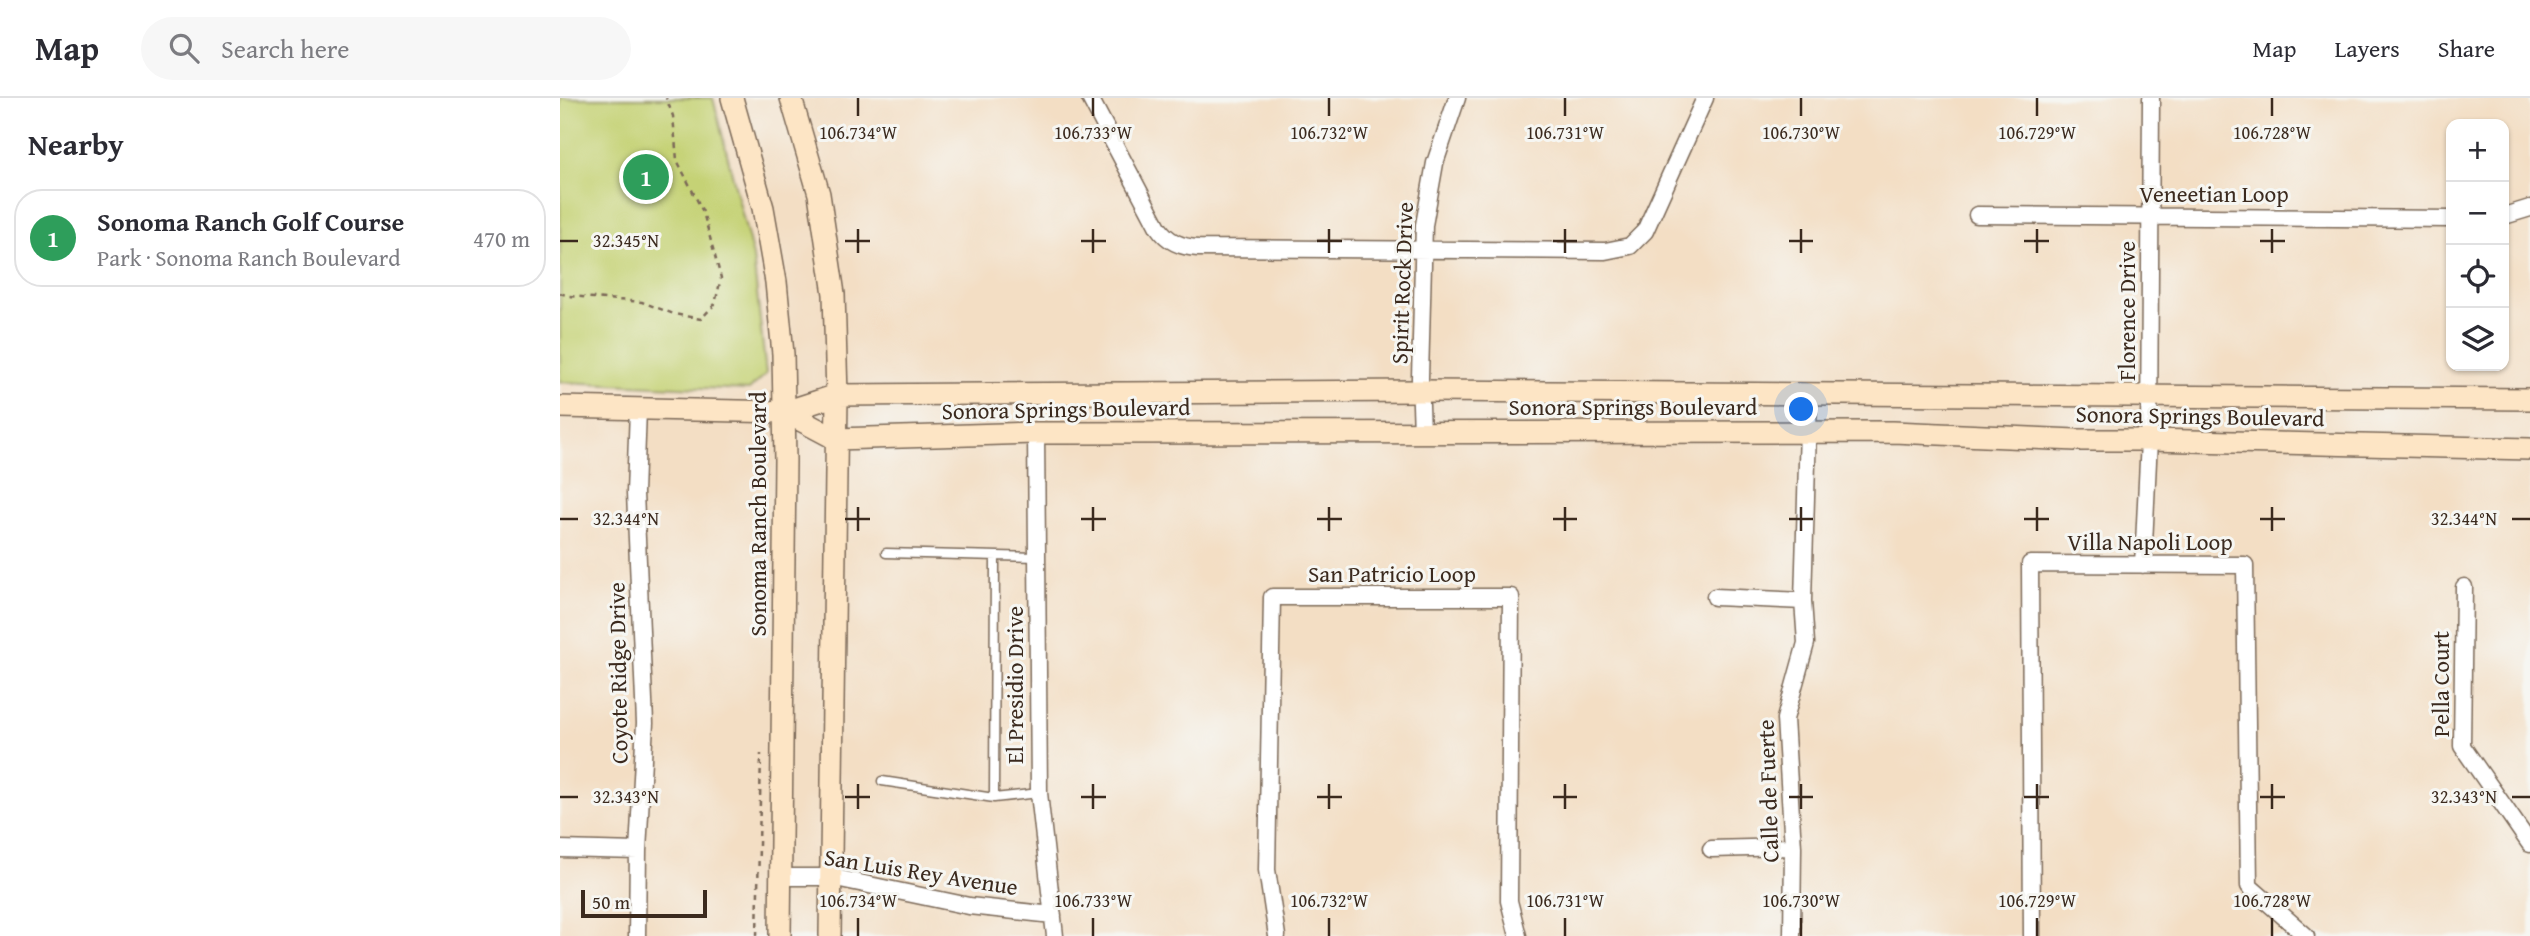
<!DOCTYPE html>
<meta charset="utf-8">
<style>
:root{--surface:#fff;--page:#f7f7f7;--text:#2b2b33;--muted:#7c7c81;--line:#e1e1e2;--accent:#1a73e8}
body{margin:0;font-family:"Gentium Book Plus",serif;background:var(--page);color:var(--text)}
.controls{position:absolute;right:21px;top:21px;display:grid;overflow:hidden;border-radius:14px;box-shadow:0 2px 5px #0004}
.controls button{width:63px;height:63px;display:grid;place-items:center;padding:0;border:0;border-bottom:2px solid var(--line);background:var(--surface);color:var(--text);font:35px sans-serif}
.scale{position:absolute;left:21px;bottom:18px;width:126px;box-sizing:border-box;padding-left:7px;border:4px solid #3b2a1e;border-top:0;font-size:19px;line-height:24px;white-space:nowrap;color:#3b2a1e;-webkit-text-stroke:5px #f6f6f2;paint-order:stroke}
.you{position:absolute;left:1242px;top:312px;width:24px;height:24px;margin:-18px;border:5px solid #fff;border-radius:50%;background:#1a73e8;box-shadow:0 0 0 10px #1a73e833}
.badge{display:grid;place-items:center;width:46px;height:46px;border-radius:50%;background:var(--accent);color:#fff;font-size:23px;font-weight:700}
.pin{position:absolute;translate:-50% -50%;border:4px solid #fff;box-shadow:0 2px 7px #0006}
.list{margin:0;padding:0;list-style:none}
h2{display:flex;justify-content:space-between;align-items:center;height:91px;margin:0;padding:0 28px;font-size:30px}
h2 small{font-size:23px;font-weight:400;color:var(--muted)}
.list li{display:grid;grid-template-columns:46px 1fr auto;gap:21px;align-items:center;box-sizing:border-box;height:98px;margin:0 14px 14px;padding:0 14px;border:2px solid var(--line);border-radius:28px}
.list b{display:block;font-size:26px;white-space:nowrap}
.list p{margin:0;font-size:23px;white-space:nowrap;color:var(--muted)}
.list em{font-size:23px;font-style:normal;color:var(--muted)}
.icon{flex:none;width:38px;height:38px;fill:none;stroke:currentColor;stroke-width:2;stroke-linecap:round;stroke-linejoin:round}
.map{position:relative;flex:none;width:1970px;height:838px;overflow:hidden}
header{display:flex;align-items:center;gap:42px;box-sizing:border-box;height:98px;padding:0 35px;background:var(--surface);border-bottom:2px solid var(--line)}
header strong{font-size:33px}
nav{display:flex;gap:38px;margin-inline-start:auto;font-size:24px}
.search{width:490px;height:63px;background:var(--page);display:flex;align-items:center;gap:18px;box-sizing:border-box;padding:0 24px;border-radius:38px;color:var(--muted);font-size:26px}
main{display:flex}
aside{flex:1;background:var(--surface)}
.map>svg:first-child{display:block}
.green{fill:#c5d274;stroke:#807e49;stroke-width:2}
.lines{fill:none;stroke-linecap:round;stroke-linejoin:round}
.lane-casing{stroke:#7b6958;stroke-width:11}
.street-casing{stroke:#7b6958;stroke-width:19}
.secondary-casing{stroke:#7b6958;stroke-width:24}
.path{stroke:#7b6958;stroke-width:2.5;stroke-dasharray:5 5;stroke-linecap:butt}
.lane{stroke:#fff;stroke-width:8}
.street{stroke:#fff;stroke-width:16}
.secondary{stroke:#fde5c5;stroke-width:21}
.ticks{fill:none;stroke:#3b2a1e;stroke-width:2.5}
.labels{text-anchor:middle;stroke-width:6;stroke-linejoin:round;paint-order:stroke}
.street-label{font-size:23px;fill:#3b2a1e;stroke:#f6f6f2}
.ticks-label{font-size:18px;text-anchor:middle;fill:#3b2a1e;stroke:#f6f6f2;stroke-width:6;stroke-linejoin:round;paint-order:stroke}
</style>
<header>
<strong>Map</strong>
<div class="search"><svg class="icon" aria-label="search" viewBox="0 0 24 24"><circle cx="10" cy="10" r="6"/><path d="M15 15l6 6"/></svg>Search here</div>
<nav><a>Map</a><a>Layers</a><a>Share</a></nav>
</header>
<main>
<aside>
<h2>Nearby<small></small></h2>
<ul class="list">
<li><span class="badge" style="background:#2e9e5b">1</span><div><b>Sonoma Ranch Golf Course</b><p>Park · Sonoma Ranch Boulevard</p></div><em>470 m</em></li>
</ul>
</aside>
<div class="map">
<svg width="1970" height="838" viewBox="0 0 1970 838">
<rect width="100%" height="100%" fill="#f6f6f2"/>
<filter id="ink" filterUnits="userSpaceOnUse"><feTurbulence type="fractalNoise" baseFrequency=".0143" numOctaves="2"/><feDisplacementMap in="SourceGraphic" scale="14" xChannelSelector="R" yChannelSelector="G"/><feConvolveMatrix kernelMatrix="1 2 1 2 8 2 1 2 1" color-interpolation-filters="sRGB"/></filter>
<filter id="wash" filterUnits="userSpaceOnUse"><feTurbulence type="fractalNoise" baseFrequency=".00686" numOctaves="4" result="noise"/><feDisplacementMap in="SourceGraphic" scale="28" xChannelSelector="R" yChannelSelector="G"/><feGaussianBlur stdDeviation="1.57" result="paint"/><feColorMatrix in="noise" values="0 0 0 0 0 0 0 0 0 0 0 0 0 0 0 0 0 1.4 0 .05"/><feComposite in="paint" operator="in"/></filter>
<g filter="url(#wash)">
<rect width="100%" height="100%" fill="#f3dec4"/>
<path class="green" d="M 0,0 L 153,0 L 193,159 L 206,276 L 189,292 L 0,284 Z"/>
</g>
<g filter="url(#ink)">
<g class="lines">
<defs>
<path id="lane" d="M 326,455 L 477,459
M 435,458 L 434,700 L 479,695
M 322,683 L 434,700"/>
<path id="street" d="M 530,0 L 598,129 C 608,144 621,149 638,150 L 1045,153 L 1070,148 L 1085,133 L 1145,0
M 1417,117 L 1891,121
M 1944,118 L 1970,110
M 476,335 L 479,695 L 495,838
M 862,335 L 860,280 L 864,127 L 875,65 L 897,0
M 1583,467 L 1589,342 L 1591,0
M 1904,489 L 1902,648 L 1970,746
M 1155,499 L 1243,503
M 0,751 L 78,753
M 1151,751 L 1233,749
M 222,779 L 271,779 L 409,808 L 493,817
M 77,838 L 78,753 L 85,625 L 75,395 L 78,311
M 717,838 L 707,772 L 712,499 L 951,499 L 949,803 L 958,838
M 1232,838 L 1233,749 L 1225,621 L 1246,545 L 1243,503 L 1249,296
M 1472,838 L 1470,466 L 1685,467 L 1689,788 L 1746,838"/>
<path id="secondary" d="M 172,0 L 203,110 L 216,184 L 223,256 L 225,362 L 220,838
M 231,0 L 259,96 L 274,196 L 277,297 L 270,838
M 0,309 L 225,314 L 277,297 L 861,293 L 1970,301
M 225,314 L 276,341 L 476,335 L 1333,334 L 1516,342 L 1589,342 L 1970,351"/>
</defs>
<use href="#lane" class="lane-casing"/>
<use href="#street" class="street-casing"/>
<use href="#secondary" class="secondary-casing"/>
<path class="path" d="M 0,195 L 9,198 L 82,204 L 114,216 L 141,221 L 155,206 L 161,180 L 143,114 L 117,62 L 113,18 L 106,0
M 197,838 L 201,656"/>
<use href="#lane" class="lane"/>
<use href="#street" class="street"/>
<use href="#secondary" class="secondary"/>
</g>
</g>
<path class="ticks" d="M 298,0 L 298,18M 533,0 L 533,18M 769,0 L 769,18M 1005,0 L 1005,18M 1241,0 L 1241,18M 1477,0 L 1477,18M 1712,0 L 1712,18M 298,131 L 298,155M 533,131 L 533,155M 769,131 L 769,155M 1005,131 L 1005,155M 1241,131 L 1241,155M 1477,131 L 1477,155M 1712,131 L 1712,155M 0,143 L 18,143M 285,143 L 310,143M 521,143 L 546,143M 757,143 L 782,143M 993,143 L 1017,143M 1229,143 L 1253,143M 1464,143 L 1489,143M 1700,143 L 1725,143M 298,409 L 298,433M 533,409 L 533,433M 769,409 L 769,433M 1005,409 L 1005,433M 1241,409 L 1241,433M 1477,409 L 1477,433M 1712,409 L 1712,433M 0,421 L 18,421M 285,421 L 310,421M 521,421 L 546,421M 757,421 L 782,421M 993,421 L 1017,421M 1229,421 L 1253,421M 1464,421 L 1489,421M 1700,421 L 1725,421M 1952,421 L 1970,421M 298,686 L 298,711M 533,686 L 533,711M 769,686 L 769,711M 1005,686 L 1005,711M 1241,686 L 1241,711M 1477,686 L 1477,711M 1712,686 L 1712,711M 0,699 L 18,699M 285,699 L 310,699M 521,699 L 546,699M 757,699 L 782,699M 993,699 L 1017,699M 1229,699 L 1253,699M 1464,699 L 1489,699M 1700,699 L 1725,699M 1952,699 L 1970,699M 298,820 L 298,838M 533,820 L 533,838M 769,820 L 769,838M 1005,820 L 1005,838M 1241,820 L 1241,838M 1477,820 L 1477,838M 1712,820 L 1712,838"/>
<g class="labels">
<g class="street-label">
<text x="1654" y="104">Veneetian Loop</text>
<text transform="translate(842 185) rotate(-88)" y="8">Spirit Rock Drive</text>
<text transform="translate(1567 213) rotate(-90)" y="8">Florence Drive</text>
<text x="1073" y="317">Sonora Springs Boulevard</text>
<text transform="translate(506 311) rotate(-1)" y="8">Sonora Springs Boulevard</text>
<text transform="translate(1640 318) rotate(1)" y="8">Sonora Springs Boulevard</text>
<text transform="translate(198 416) rotate(-90)" y="8">Sonoma Ranch Boulevard</text>
<text x="1590" y="452">Villa Napoli Loop</text>
<text x="832" y="484">San Patricio Loop</text>
<text transform="translate(58 575) rotate(-91)" y="8">Coyote Ridge Drive</text>
<text transform="translate(1881 586) rotate(-90)" y="8">Pella Court</text>
<text transform="translate(455 587) rotate(-90)" y="8">El Presidio Drive</text>
<text transform="translate(1208 693) rotate(-92)" y="8">Calle de Fuerte</text>
<text transform="translate(361 774) rotate(9)" y="8">San Luis Rey Avenue</text>
</g>
</g>
<g class="ticks-label">
<text x="298" y="41">106.734°W</text>
<text x="533" y="41">106.733°W</text>
<text x="769" y="41">106.732°W</text>
<text x="1005" y="41">106.731°W</text>
<text x="1241" y="41">106.730°W</text>
<text x="1477" y="41">106.729°W</text>
<text x="1712" y="41">106.728°W</text>
<text x="66" y="149">32.345°N</text>
<text x="66" y="427">32.344°N</text>
<text x="1904" y="427">32.344°N</text>
<text x="66" y="705">32.343°N</text>
<text x="1904" y="705">32.343°N</text>
<text x="298" y="809">106.734°W</text>
<text x="533" y="809">106.733°W</text>
<text x="769" y="809">106.732°W</text>
<text x="1005" y="809">106.731°W</text>
<text x="1241" y="809">106.730°W</text>
<text x="1477" y="809">106.729°W</text>
<text x="1712" y="809">106.728°W</text>
</g>
</svg>
<div class="controls">
<button>+</button>
<button>−</button>
<button><svg class="icon" aria-label="locate" viewBox="0 0 24 24"><circle cx="12" cy="12" r="6"/><path d="M12 2v4M12 18v4M2 12h4M18 12h4"/></svg></button>
<button><svg class="icon" aria-label="layers" viewBox="0 0 24 24"><path d="M12 4l9 5-9 5-9-5zM3 14l9 5 9-5"/></svg></button>
</div>
<div class="scale">50 m</div>
<div class="you"></div>
<div class="pin badge" style="left:86px;top:79px;background:#2e9e5b">1</div>
</div>
</main>
